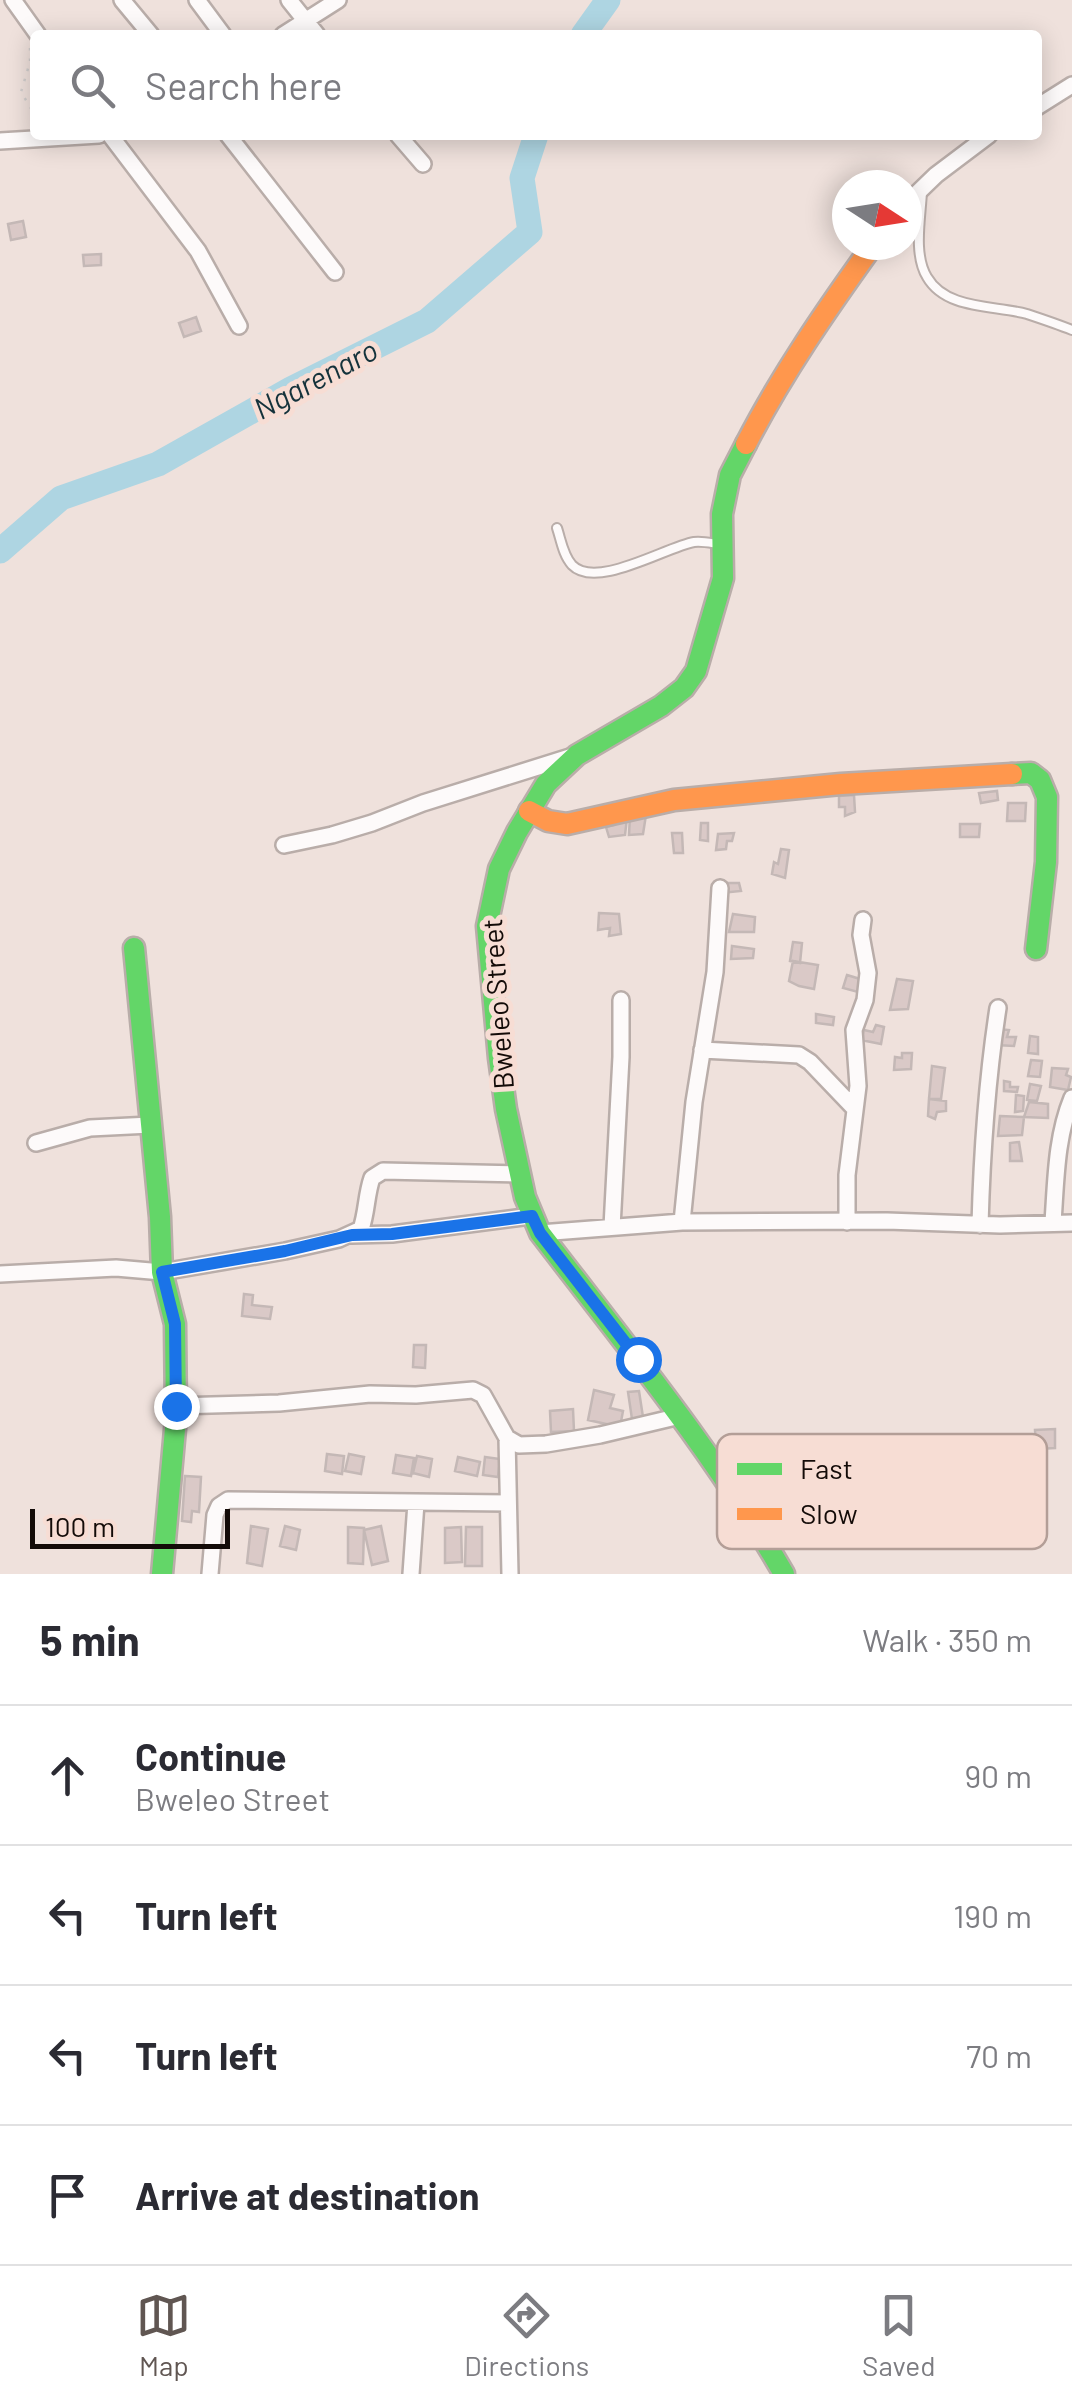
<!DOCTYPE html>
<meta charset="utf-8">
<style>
:root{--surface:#fff;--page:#f2f2f3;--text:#2b2b33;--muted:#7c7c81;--line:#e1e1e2;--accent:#605652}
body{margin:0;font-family:Barlow,sans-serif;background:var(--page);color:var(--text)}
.compass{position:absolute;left:832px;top:170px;width:90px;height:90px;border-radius:50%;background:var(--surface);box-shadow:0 5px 25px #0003;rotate:102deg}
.scale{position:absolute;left:30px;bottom:25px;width:200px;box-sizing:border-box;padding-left:10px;border:5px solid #130b08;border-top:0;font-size:28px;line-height:35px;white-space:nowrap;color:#130b08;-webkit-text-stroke:8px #f7ddd4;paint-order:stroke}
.stop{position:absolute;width:30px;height:30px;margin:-22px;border:8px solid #1a73e8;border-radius:50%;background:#fff}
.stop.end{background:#1a73e8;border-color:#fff;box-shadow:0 2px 10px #0008}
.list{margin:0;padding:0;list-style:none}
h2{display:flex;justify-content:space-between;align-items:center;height:130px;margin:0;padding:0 40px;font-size:42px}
h2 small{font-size:32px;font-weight:400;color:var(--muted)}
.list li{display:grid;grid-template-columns:65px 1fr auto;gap:30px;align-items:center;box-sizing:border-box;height:140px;padding:0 40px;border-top:2px solid var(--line)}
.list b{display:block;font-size:38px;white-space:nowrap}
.list p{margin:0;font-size:32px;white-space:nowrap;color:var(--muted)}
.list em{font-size:32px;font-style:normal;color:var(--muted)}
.icon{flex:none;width:55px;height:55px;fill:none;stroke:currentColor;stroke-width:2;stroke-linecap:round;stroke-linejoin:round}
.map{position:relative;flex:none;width:1072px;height:1574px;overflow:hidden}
.search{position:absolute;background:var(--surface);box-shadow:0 5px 25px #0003;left:30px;right:30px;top:30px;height:110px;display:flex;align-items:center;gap:25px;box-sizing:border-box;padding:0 35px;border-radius:10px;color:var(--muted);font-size:38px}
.sheet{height:690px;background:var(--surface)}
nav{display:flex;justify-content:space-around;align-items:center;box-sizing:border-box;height:140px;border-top:2px solid var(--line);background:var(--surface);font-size:28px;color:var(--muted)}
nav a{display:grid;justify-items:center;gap:5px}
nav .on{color:var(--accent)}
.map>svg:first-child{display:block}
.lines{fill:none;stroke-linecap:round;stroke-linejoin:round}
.river{stroke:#aed5e2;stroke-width:25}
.building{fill:#dac9c7;stroke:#c4b8b6;stroke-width:2.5}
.lane-casing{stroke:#b9ada9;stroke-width:12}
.street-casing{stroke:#b9ada9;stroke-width:20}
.fast-casing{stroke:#b9ada9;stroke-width:25}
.slow-casing{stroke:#b9ada9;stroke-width:25}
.path{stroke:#d1cdcc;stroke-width:2.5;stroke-dasharray:2.5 8;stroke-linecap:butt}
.lane{stroke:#fdfafa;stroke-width:8}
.street{stroke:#fdfafa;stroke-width:15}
.fast{stroke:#63d668;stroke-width:20}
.slow{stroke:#ff974d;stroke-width:20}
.route{stroke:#1a73e8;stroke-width:12}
.labels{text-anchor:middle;stroke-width:10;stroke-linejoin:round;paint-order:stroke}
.street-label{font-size:28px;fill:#130b08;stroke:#f7ddd4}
.water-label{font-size:30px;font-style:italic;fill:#14323b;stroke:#f7ddd4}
.key{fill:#f7ddd4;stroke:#b39e97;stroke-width:2.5}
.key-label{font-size:28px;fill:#130b08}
</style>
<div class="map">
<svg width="1072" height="1574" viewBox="0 0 1072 1574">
<rect width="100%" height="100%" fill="#efe1dc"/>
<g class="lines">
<path class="river" d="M 583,35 L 608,0
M 0,551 L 61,498 L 158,464 L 291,389 L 427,321 L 530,232 L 522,178 L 536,135"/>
</g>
<path class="building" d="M 23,221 L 26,237 L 11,240 L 8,224 Z
M 101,254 L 101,265 L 84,266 L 83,255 Z
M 196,317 L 201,331 L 184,337 L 179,323 Z
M 997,791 L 998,800 L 981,803 L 979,793 Z
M 854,795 L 855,812 L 845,816 L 845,807 L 839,807 L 839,796 Z
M 1008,803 L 1026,803 L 1025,821 L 1007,821 Z
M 630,815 L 646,815 L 643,834 L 629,835 Z
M 615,817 L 627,818 L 625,835 L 609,837 L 606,827 L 614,825 Z
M 701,823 L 708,823 L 708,841 L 700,840 Z
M 960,824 L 980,824 L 979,837 L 960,837 Z
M 672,833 L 682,833 L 683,853 L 674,853 Z
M 734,833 L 732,841 L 727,841 L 726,849 L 716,850 L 718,834 Z
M 781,849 L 789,850 L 785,878 L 772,874 L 774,862 L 778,864 Z
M 723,883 L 739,883 L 741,891 L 720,893 Z
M 599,913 L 619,914 L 621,934 L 609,936 L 610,928 L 598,930 Z
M 733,914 L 755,917 L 754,932 L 729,932 Z
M 793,942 L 802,943 L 800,963 L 790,961 Z
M 732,946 L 754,949 L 753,958 L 731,959 Z
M 793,961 L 818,965 L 814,989 L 799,986 L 789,981 Z
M 847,975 L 860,979 L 858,992 L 843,988 Z
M 897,979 L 913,981 L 908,1009 L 890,1010 Z
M 816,1014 L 834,1017 L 833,1025 L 816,1023 Z
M 876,1025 L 884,1027 L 881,1044 L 861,1040 L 864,1030 L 873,1032 Z
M 998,1029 L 1009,1030 L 1007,1037 L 1016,1037 L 1014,1046 L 996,1045 Z
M 1030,1036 L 1038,1037 L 1038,1054 L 1028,1053 Z
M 902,1053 L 912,1053 L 911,1069 L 894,1070 L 895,1057 L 902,1058 Z
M 1031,1060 L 1042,1061 L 1040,1077 L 1028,1076 Z
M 932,1066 L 945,1068 L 941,1099 L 929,1099 Z
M 1052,1068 L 1068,1069 L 1066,1075 L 1071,1077 L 1068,1090 L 1050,1087 Z
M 1004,1081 L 1010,1082 L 1010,1087 L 1018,1087 L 1017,1092 L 1004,1091 Z
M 1030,1084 L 1041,1086 L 1037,1101 L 1027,1100 Z
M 1016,1095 L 1024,1096 L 1023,1111 L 1015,1112 Z
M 929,1099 L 946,1101 L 946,1111 L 937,1112 L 935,1119 L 928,1116 Z
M 1029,1102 L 1048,1104 L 1048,1118 L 1024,1117 Z
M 1000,1116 L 1024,1117 L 1022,1135 L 998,1136 Z
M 1019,1142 L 1022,1161 L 1010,1161 L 1010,1143 Z
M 244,1294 L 253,1295 L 252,1305 L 272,1307 L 270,1319 L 242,1316 Z
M 414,1345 L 426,1345 L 425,1368 L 413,1367 Z
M 594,1390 L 614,1395 L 610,1408 L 623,1411 L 620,1427 L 588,1420 Z
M 639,1391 L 643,1417 L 632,1419 L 628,1392 Z
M 573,1409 L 574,1431 L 551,1432 L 550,1411 Z
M 1055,1429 L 1055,1448 L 1036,1449 L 1035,1430 Z
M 327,1454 L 344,1456 L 342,1474 L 325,1471 Z
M 349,1454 L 364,1457 L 361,1474 L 345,1471 Z
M 396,1455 L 414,1458 L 411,1476 L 393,1473 Z
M 417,1456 L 432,1459 L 429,1477 L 413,1473 Z
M 458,1457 L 480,1462 L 477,1476 L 455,1471 Z
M 485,1457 L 500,1459 L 498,1477 L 483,1475 Z
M 185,1476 L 201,1477 L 199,1512 L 192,1511 L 191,1522 L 182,1521 Z
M 251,1526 L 268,1529 L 262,1566 L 247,1563 Z
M 285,1526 L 300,1530 L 296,1550 L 280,1546 Z
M 381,1526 L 388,1561 L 372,1565 L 364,1530 Z
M 348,1527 L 364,1528 L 363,1564 L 348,1563 Z
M 461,1527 L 462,1562 L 445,1563 L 445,1528 Z
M 466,1527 L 482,1527 L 482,1566 L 465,1566 Z"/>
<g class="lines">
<defs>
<path id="lane" d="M 922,191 C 921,217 913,254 927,277 C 946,310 994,305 1027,314 C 1042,319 1057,324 1072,330
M 557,528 C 561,540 563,555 572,565 C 596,590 666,547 694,542 C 702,541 711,543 718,544"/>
<path id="street" d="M 13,0 L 38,35
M 122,0 L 151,35
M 197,0 L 223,35
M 289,0 L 317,35
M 283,35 L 338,0
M 1037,107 L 1072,85
M 110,135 L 198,251 L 239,326
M 228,135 L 335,272
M 398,135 L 423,164
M 0,141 L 99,135
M 907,203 L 936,175 L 989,135
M 284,845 L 332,835 L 372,823 L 423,803 L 573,756
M 702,1050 L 799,1055 L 810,1062 L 854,1108
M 36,1143 L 90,1128 L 150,1125
M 682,1222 L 694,1102 L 715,972 L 720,888
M 847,1222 L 847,1175 L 858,1086 L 854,1030 L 865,1000 L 868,973 L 861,935 L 863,920
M 1053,1222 C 1056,1180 1056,1137 1072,1098
M 980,1225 C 982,1152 987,1079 998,1008
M 612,1227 L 621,1057 L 621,1000
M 540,1233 L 682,1222 L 887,1221 L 1000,1225 L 1072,1223
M 352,1235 L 392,1234 L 531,1216
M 0,1274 L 116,1268 L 162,1272 L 285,1251 L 339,1239 L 361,1229 C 367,1212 366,1195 372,1178 L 383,1171 L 520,1174
M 176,1406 L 279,1403 L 370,1394 L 416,1395 L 473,1390 L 483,1395 L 507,1438 L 519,1445 L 546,1444 L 600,1435 L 680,1416
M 507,1438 L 510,1574
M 210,1574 L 215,1515 L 219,1506 L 228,1500 L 508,1503
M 411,1574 L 416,1503"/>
<path id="fast" d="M 746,444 L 730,475 L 722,514 L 723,578 L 696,671 L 684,688 L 661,706 L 577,755 L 546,784 L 517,832 L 499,869 L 487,926 L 499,1058 L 506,1109 L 525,1197 L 540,1233 C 625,1344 714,1452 784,1574
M 1012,774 L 1031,773 L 1040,780 L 1047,797 L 1046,862 L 1036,949
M 134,948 L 160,1217 L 162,1272 L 175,1324 L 176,1418 L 162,1574"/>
<path id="slow" d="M 746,444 C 782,374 827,309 873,245
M 529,811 L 548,821 L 567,824 L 674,800 L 841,784 L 1012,774"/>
</defs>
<use href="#lane" class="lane-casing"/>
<use href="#street" class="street-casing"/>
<use href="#fast" class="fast-casing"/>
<use href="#slow" class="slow-casing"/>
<path class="path" d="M 30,48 L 30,62 L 21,92 L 35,115"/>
<use href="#lane" class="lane"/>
<use href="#street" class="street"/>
<use href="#fast" class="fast"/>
<use href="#slow" class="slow"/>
</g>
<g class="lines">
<path class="route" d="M 176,1406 L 175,1324 L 162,1272 L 285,1251 L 352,1235 L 392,1234 L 532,1216 L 540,1233 L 638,1359"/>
</g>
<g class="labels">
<g class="street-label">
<text transform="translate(498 1004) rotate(-94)" y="10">Bweleo Street</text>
</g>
<g class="water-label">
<text transform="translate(316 380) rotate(-28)" y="10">Ngarenaro</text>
</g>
</g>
<rect x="717" y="1434" width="330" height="115" rx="15" class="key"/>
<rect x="737" y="1463" width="45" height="12" fill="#63d668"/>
<rect x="737" y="1508" width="45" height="12" fill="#ff974d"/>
<g class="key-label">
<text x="800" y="1479">Fast</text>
<text x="800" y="1524">Slow</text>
</g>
</svg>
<svg class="compass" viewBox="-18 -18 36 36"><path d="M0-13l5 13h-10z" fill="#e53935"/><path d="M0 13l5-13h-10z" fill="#7c7c81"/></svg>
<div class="scale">100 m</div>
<div class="stop" style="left:638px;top:1359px"></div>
<div class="stop end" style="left:176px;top:1406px"></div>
<div class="search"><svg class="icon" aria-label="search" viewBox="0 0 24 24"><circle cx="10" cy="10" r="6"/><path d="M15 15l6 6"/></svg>Search here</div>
</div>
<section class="sheet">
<h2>5 min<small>Walk · 350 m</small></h2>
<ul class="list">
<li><svg class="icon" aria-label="ahead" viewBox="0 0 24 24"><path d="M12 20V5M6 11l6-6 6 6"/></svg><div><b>Continue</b><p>Bweleo Street</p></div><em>90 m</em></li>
<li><svg class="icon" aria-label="left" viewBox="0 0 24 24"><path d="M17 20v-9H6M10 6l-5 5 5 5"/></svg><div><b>Turn left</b></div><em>190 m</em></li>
<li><svg class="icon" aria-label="left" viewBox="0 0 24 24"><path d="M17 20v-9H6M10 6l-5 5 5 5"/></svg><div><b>Turn left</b></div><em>70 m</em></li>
<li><svg class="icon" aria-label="arrive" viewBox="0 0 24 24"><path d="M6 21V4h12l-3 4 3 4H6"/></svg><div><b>Arrive at destination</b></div></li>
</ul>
</section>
<nav>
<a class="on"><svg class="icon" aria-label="map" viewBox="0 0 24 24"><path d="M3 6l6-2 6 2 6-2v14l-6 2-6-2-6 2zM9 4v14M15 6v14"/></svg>Map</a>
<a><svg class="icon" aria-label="directions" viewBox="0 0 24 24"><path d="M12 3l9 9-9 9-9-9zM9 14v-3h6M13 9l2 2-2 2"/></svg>Directions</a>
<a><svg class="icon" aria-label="saved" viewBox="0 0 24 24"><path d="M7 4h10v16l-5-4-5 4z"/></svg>Saved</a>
</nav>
